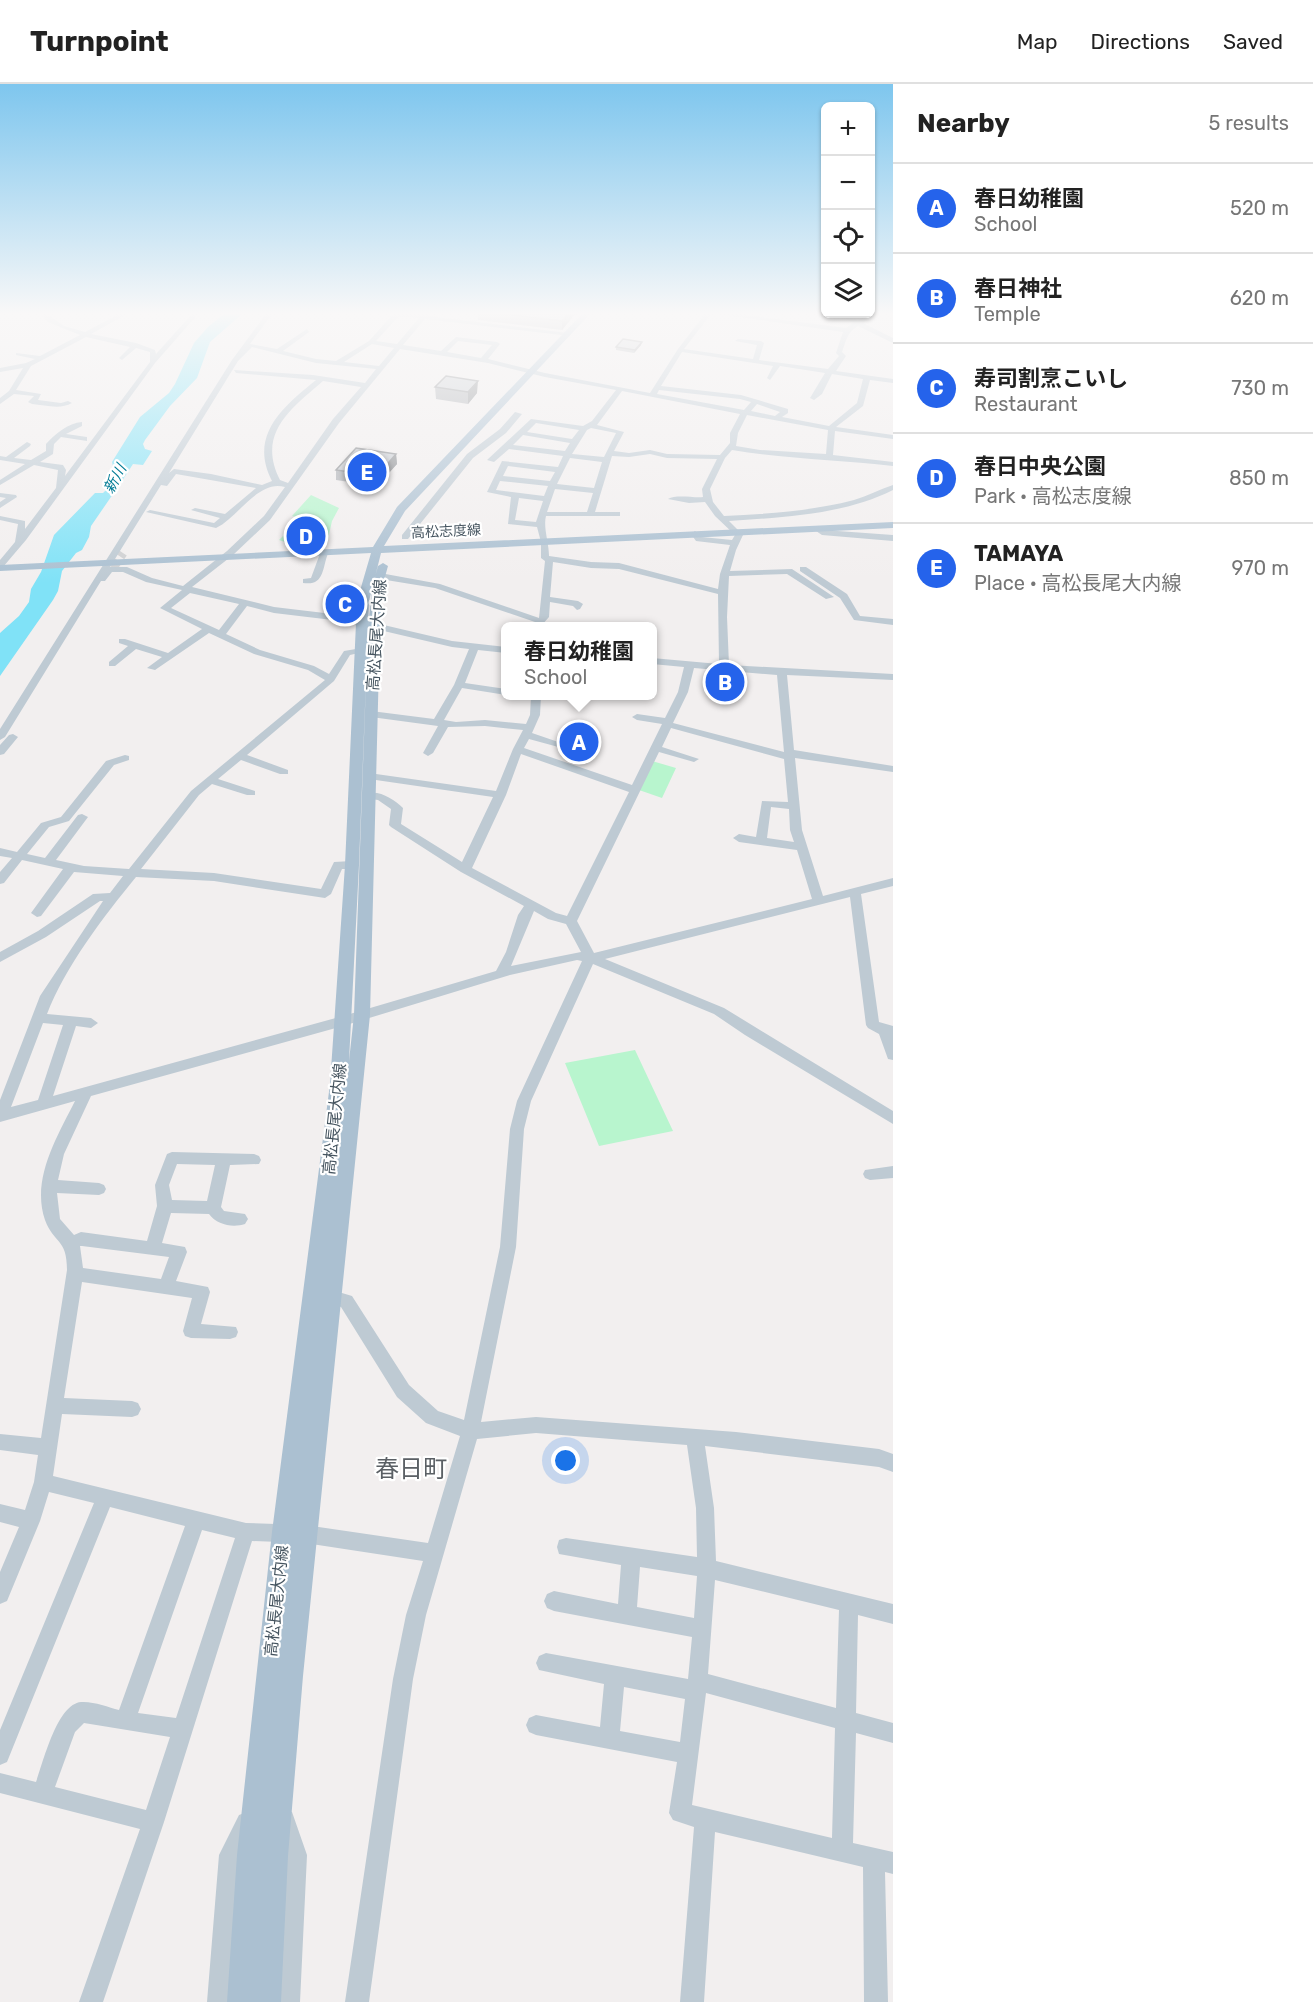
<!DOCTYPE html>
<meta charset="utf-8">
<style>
:root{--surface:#fff;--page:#f6f6f6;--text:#222;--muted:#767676;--line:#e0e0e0;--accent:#2563eb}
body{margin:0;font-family:Rubik,"Noto Sans JP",sans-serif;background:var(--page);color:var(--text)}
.controls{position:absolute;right:18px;top:18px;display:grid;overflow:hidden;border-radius:9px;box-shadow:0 2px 4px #0004}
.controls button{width:54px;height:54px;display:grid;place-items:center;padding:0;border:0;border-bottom:2px solid var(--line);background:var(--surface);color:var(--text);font:30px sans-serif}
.you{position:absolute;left:566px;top:1377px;width:21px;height:21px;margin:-15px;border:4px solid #fff;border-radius:50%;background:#1a73e8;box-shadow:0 0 0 9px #1a73e833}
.badge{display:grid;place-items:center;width:39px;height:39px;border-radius:50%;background:var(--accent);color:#fff;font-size:20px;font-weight:700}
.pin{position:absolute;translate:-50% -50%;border:3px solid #fff;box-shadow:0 2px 6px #0006}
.popup{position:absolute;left:501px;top:538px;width:156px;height:78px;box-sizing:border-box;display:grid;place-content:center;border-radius:9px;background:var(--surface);filter:drop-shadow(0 2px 4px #0005);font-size:20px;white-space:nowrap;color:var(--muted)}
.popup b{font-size:22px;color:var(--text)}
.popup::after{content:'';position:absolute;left:50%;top:100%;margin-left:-12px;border:12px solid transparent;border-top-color:var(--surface)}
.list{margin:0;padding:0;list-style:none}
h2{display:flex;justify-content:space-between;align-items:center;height:78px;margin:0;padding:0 24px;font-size:26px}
h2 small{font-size:20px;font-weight:400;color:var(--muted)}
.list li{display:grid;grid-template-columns:39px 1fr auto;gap:18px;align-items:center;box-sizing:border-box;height:90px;padding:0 24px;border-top:2px solid var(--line)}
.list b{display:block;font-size:22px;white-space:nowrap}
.list p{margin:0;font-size:20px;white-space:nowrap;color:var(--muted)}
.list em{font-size:20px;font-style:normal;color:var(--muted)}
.icon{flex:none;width:33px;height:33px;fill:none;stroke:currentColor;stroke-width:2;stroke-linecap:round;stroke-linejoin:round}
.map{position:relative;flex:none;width:893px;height:1918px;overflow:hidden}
header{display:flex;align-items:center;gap:36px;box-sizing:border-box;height:84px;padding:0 30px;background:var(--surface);border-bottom:2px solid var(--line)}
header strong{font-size:28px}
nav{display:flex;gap:33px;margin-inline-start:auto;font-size:21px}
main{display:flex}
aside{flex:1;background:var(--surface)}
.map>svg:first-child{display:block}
.green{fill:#b8f5ce}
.water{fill:#80e2f7}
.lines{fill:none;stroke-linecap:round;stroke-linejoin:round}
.minor-tunnel{stroke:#cfd0d2;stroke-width:9;stroke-dasharray:9 4.5;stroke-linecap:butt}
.minor{fill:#becad3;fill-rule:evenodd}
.major{fill:#abc0d1;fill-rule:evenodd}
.wall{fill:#aeb1b6}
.shaded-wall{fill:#8d9094}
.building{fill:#caced4;stroke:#8d9094;stroke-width:1.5}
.labels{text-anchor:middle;stroke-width:4.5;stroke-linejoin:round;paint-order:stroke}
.far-street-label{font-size:14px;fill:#45545f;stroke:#fff}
.far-water-label{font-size:15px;font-style:italic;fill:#037c96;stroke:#fff}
.street-label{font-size:16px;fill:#45545f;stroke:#fff}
.near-quarter-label{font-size:24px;fill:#5b6065;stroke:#fff}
</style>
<header>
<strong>Turnpoint</strong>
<nav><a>Map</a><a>Directions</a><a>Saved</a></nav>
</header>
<main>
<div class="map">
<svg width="893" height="1918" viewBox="0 0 893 1918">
<rect width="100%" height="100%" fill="#f2efef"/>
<path class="green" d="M 311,411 L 339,424 L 332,437 L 327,459 L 294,461 L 279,456 L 292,443 L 289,442 L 296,433 L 292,432 Z
M 652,677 L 676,684 L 662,714 L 639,706 Z
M 635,966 L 673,1047 L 599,1062 L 565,979 Z"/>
<path class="water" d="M 224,230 L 242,230 L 210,258 L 197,294 L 170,322 L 145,356 L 143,360 L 145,365 L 152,367 L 143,381 L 133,380 L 118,403 L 105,403 L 104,400 L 114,387 L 112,378 L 140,333 L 169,309 L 175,300 L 194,259 L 208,243 Z
M 106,406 L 111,407 L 109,410 L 113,410 L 91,442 L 89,453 L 82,466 L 76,469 L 62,487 L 58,507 L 53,516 L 0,592 L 0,549 L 19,532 L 29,518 L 31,505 L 41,488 L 54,451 L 95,409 L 103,409 Z"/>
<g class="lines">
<path class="minor-tunnel" d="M 113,484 L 123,469"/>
<path class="minor" d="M 41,230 L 47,230 L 64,242 L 85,248 L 119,230 L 127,230 L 91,250 L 136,259 L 155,266 L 156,270 L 192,230 L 198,230 L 155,279 L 26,456 L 3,483 L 0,484 L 0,476 L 15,458 L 18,440 L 0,436 L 0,432 L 25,437 L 25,445 L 56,404 L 58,386 L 34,381 L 0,401 L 0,396 L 25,380 L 0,376 L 0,372 L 6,373 L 27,358 L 31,360 L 30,362 L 14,374 L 31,376 L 46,367 L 46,360 C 55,350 68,339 82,338 L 82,342 L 66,350 L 87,353 L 87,357 L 61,353 L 54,360 L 53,370 L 40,378 L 63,381 L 66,386 L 65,392 L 150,278 L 150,268 L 136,264 L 122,276 L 119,274 L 130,263 L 86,253 L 31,282 L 16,306 L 41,310 L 38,316 L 61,319 L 68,317 L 72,319 C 60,326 45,321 32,320 L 28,318 L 34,312 L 14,310 L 0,320 L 0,314 L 9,307 L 23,284 L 0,288 L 0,284 L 26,279 L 35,275 L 16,271 L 16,269 L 40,272 L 80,251 L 48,238 Z
M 266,230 L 272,230 L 250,260 L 277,265 L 307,245 L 309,248 L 283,267 L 316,275 L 336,277 L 369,257 L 393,230 L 429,230 L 428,232 L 568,249 L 570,252 L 425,235 L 403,261 L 441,267 L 456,253 L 497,258 L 500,260 L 488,275 L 545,289 L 650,309 L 678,265 L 705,230 L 711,230 L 684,265 L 753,275 L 757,261 L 735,257 L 738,255 L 761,257 L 764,259 L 759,276 L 828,285 L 839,272 L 836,269 L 843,248 L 718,230 L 737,230 L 846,244 L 853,239 L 837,230 L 845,230 L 858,237 L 865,232 L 868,234 L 863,239 L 893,254 L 893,259 L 858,242 C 847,248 846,257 842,268 L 846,272 L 836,287 L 893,295 L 893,299 L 870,296 L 863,322 L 836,343 L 893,351 L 893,355 L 835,347 L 833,371 L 893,378 L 893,382 C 840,376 785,375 732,366 L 725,374 L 710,405 L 713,418 L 724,432 C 767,430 812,427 854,416 C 868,412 880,405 893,401 L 893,406 C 843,431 784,433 729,437 L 743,451 L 736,466 L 730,487 L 792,485 L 834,513 L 826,515 L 787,490 L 729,492 L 727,533 L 729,581 L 893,590 L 893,596 L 787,591 L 794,666 L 893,682 L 893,688 L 795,674 L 802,746 L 823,812 L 893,794 L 893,802 L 861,810 L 879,938 L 893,942 L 893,976 L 888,975 L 879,950 L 868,944 L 866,941 L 850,813 L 605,875 L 724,924 L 893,1027 L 893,1040 L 745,951 L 714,930 L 593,880 L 531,1017 L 524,1045 L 516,1163 L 481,1338 L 536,1333 L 736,1348 L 879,1365 L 893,1370 L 893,1388 L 879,1383 L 705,1362 L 714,1424 L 716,1477 L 893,1520 L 893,1540 L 858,1531 L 856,1629 L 893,1639 L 893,1659 L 856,1649 L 853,1759 L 893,1768 L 893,1790 L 885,1788 L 888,1918 L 864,1918 L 863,1783 L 715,1748 L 704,1918 L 680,1918 L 694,1743 L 673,1736 L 669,1729 L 677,1678 L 536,1651 L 529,1648 L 526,1641 L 529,1634 L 536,1631 L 600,1643 L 604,1600 L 539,1586 L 536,1579 L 539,1572 L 546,1569 L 688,1595 L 692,1553 L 554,1527 L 547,1524 L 544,1517 L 547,1510 L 554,1507 L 618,1520 L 621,1481 L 559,1470 L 557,1463 L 559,1456 L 566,1454 L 697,1473 L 696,1424 L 687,1361 L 536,1349 L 477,1355 L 426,1531 L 413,1595 L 369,1918 L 345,1918 L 393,1595 L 406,1531 L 423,1477 L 305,1459 L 252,1457 L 164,1738 L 103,1918 L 79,1918 L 140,1745 L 0,1709 L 0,1689 L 36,1698 C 43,1679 57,1620 81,1618 C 93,1617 108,1623 119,1626 L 185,1442 L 110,1423 L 7,1678 L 0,1681 L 0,1646 L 94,1419 L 49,1408 L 40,1437 L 7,1517 L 0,1520 L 0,1488 L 19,1443 L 0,1438 L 0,1420 L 25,1426 L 34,1398 L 38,1371 L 0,1366 L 0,1350 L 41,1354 L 67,1186 C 67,1154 54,1160 45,1136 C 31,1095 57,1053 75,1017 L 0,1038 L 0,1016 L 40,912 L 103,817 L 100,817 L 46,853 L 0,878 L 0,868 L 38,847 L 93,810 L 110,809 L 123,792 L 74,788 L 41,832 L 37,833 L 31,829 L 63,785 L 22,776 L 4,799 L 0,800 L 0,788 L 12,774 L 0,772 L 0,764 L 17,768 L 41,739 L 61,733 L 106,677 L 125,671 L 129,672 L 129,676 L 114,681 L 69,737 L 49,743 L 27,770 L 45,774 L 78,731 L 82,730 L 88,733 L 56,776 L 84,782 L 129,785 L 191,707 L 325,596 L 308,586 L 254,570 L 209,549 L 155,586 L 147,584 L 162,573 L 136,565 L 115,582 L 109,582 L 109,578 L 128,562 L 119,559 L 119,555 L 125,555 L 168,569 L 202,545 L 160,524 L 182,506 L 146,498 L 123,488 L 112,488 L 105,497 L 101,497 L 5,653 L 0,656 L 0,645 L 232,276 ZM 399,232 L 419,234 L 397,260 L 376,257 ZM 458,257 L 492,261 L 481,274 L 447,268 ZM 372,260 L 394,264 L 379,282 L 344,278 ZM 252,263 L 316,279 L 376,285 L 365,299 L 313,291 L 234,286 L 236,289 L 316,296 C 284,322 248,351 272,397 L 262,401 L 211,390 L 174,385 L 169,389 L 238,277 ZM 400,265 L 488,279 L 545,293 L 616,306 L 592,337 L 583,342 L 531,335 L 487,376 L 494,378 L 509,365 L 563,372 L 558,383 L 502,377 L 487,408 L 511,413 L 508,440 L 537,443 L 541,458 L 541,474 L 545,477 L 539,534 L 440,500 L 380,489 L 376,492 L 380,495 L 435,504 L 535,538 L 533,542 L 541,542 L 549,533 L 550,518 L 573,522 L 577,526 L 580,525 L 583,520 L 578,517 L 550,513 L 553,478 L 591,484 L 619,485 L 718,510 L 719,580 L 652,574 L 652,580 L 684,583 L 678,608 L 665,634 L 637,630 L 632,633 L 637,636 L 662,640 L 632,701 L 524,664 L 529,655 L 562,664 L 567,661 L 532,649 L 540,631 L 541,612 L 531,612 L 530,631 L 526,640 L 485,636 L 456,638 L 444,636 L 462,604 L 506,611 L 506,605 L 465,599 L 478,566 L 506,569 L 506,563 L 452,557 L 341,531 L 274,523 L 192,503 L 233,471 L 270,436 L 339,339 ZM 682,268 L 773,282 L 767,294 L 770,296 L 780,282 L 825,289 L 810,314 L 814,316 L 822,310 L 832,290 L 863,295 L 857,319 L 829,342 L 782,333 L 788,329 L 788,325 L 741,311 L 661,302 ZM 323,297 L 361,303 L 333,335 L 288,399 L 280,396 C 256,349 292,324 323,297 ZM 659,306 L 740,315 L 751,318 L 744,326 L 657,310 ZM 622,307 L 740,330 L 730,349 L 730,359 L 720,371 L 667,370 L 650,366 L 629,369 L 614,367 L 624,348 L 597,341 ZM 757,320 L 780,328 L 775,332 L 751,327 ZM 747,331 L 828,346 L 826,370 L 760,366 L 736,362 L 738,349 ZM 536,339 L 579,346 L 572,355 L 527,348 ZM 591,344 L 616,349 L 604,373 L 572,370 L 587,346 ZM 523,351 L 570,359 L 565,367 L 513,361 ZM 650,370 L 667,374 L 717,375 L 702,405 L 703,413 C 693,414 676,410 668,415 L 689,419 L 705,418 L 715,432 L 735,451 L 732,456 L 702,453 L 695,447 L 691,450 L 696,457 L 730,461 L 720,490 L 718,505 L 619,479 L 591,478 L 549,472 C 549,459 543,443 546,432 L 620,432 L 620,428 L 595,428 L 612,372 L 629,373 ZM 570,374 L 602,378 L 594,404 L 557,400 ZM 508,382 L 555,388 L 550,397 L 503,392 ZM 176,390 L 256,404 L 225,430 L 195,424 L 191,426 L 220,434 L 214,439 L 150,426 L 146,428 L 216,444 C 238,434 258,395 285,403 L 264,432 L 227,467 L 183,502 L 152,494 L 127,483 L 110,483 L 161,401 L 167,402 ZM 500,397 L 548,402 L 544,412 L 496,406 ZM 555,405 L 593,409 L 587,428 L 547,428 ZM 519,414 L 543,417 L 536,438 L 515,436 ZM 190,509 L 239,520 L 219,546 L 171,524 ZM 247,522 L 274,529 L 341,537 L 452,563 L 469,565 L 454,601 L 434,635 L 371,627 L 366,630 L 371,633 L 438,642 L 423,669 L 428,672 L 433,669 L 448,643 L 485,642 L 523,646 L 513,665 L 496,707 L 369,689 L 364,692 L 369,695 L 493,713 L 462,778 L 401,740 L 403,724 C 393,714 375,703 362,712 L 364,714 L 378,716 L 391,725 L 389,741 L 391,743 L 461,788 L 524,822 L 518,831 L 506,868 L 496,887 L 343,932 L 53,1012 L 76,942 L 91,944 L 98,939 L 91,934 L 47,930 C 65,883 104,832 136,793 L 214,797 L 325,814 L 331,810 L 342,785 L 352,785 L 358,781 L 352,777 L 334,778 L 321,805 L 214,789 L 141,785 L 199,711 L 212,700 L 247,711 L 255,711 L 255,707 L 218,695 L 241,676 L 280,690 L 288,690 L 288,686 L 247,671 L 334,597 L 350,571 L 367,567 L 362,564 L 344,567 L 329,590 L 314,582 L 260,566 L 226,550 ZM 694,584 L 777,591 L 784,668 L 673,639 L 688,608 ZM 671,644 L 784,675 L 788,718 L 762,717 L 756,753 L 739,750 L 733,754 L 739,758 L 797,766 L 812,815 L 594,869 L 577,837 L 659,668 L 694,678 L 699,675 L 662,663 ZM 521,670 L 629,708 L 567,832 L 556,829 L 472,784 L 506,711 ZM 771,723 L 789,725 L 790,746 L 794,758 L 767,754 ZM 534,827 L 548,835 L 566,840 L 581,868 L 511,882 ZM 577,876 L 582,877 L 517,1017 L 510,1045 L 500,1163 L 464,1336 L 438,1327 L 409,1301 L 352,1212 L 332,1206 L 326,1208 L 324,1213 L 326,1218 L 341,1223 L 397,1313 L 426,1339 L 460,1352 L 428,1459 L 305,1441 L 246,1439 L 53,1392 L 62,1330 L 132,1333 L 138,1331 L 141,1325 L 138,1319 L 132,1317 L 64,1314 L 82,1198 L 192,1214 L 183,1247 L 185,1252 L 191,1254 L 230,1255 L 236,1253 L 238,1248 L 236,1243 L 201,1240 L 210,1208 L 208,1203 L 176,1197 L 187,1168 L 185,1163 L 162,1159 L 171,1129 L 209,1130 C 217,1141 233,1144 245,1140 L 248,1135 L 245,1130 L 224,1127 L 221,1123 L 230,1081 L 259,1080 L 261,1076 L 259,1072 L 254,1070 L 172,1068 L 167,1070 L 155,1101 L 157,1122 L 147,1157 L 81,1148 L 74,1151 L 60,1135 L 57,1109 L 99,1111 L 104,1109 L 106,1105 L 104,1101 L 99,1099 L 58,1096 L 64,1070 L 91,1012 L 343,942 L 510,891 ZM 43,939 L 63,941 L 38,1016 L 11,1023 ZM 177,1080 L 215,1081 L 207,1117 L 172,1116 L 169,1101 ZM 80,1162 L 82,1162 L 169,1173 L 161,1195 L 83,1184 ZM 202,1446 L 235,1454 L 176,1634 L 138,1629 ZM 640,1483 L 697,1492 L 694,1534 L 637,1523 ZM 715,1496 L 839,1526 L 836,1624 L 708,1590 ZM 624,1603 L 685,1615 L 680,1658 L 620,1647 ZM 706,1609 L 835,1644 L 832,1754 L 692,1721 ZM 84,1639 L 170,1653 L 146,1726 L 55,1703 L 75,1648 Z
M 515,328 L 522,330 L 506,349 L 473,374 L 408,455 L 402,455 L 402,451 L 467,370 L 500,345 Z
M 0,409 L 16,411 L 17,413 L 0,424 L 0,418 L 6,414 L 0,413 Z
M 817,442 L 824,446 L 893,451 L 893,457 L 822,451 L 813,445 Z
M 321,467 L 328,469 C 322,486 324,502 303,499 L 303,495 L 311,494 Z
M 800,483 L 806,483 L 847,510 L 860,532 L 893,535 L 893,541 L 854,536 L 840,514 L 800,487 Z
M 13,650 L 18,653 L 4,670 L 0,671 L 0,661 L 9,651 Z
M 893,1082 L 893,1094 L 870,1096 L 865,1094 L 863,1090 L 865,1086 Z
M 284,1725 L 292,1728 L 307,1771 L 300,1918 L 276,1918 L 285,1771 L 273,1736 L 276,1728 Z
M 247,1728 L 255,1731 L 258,1739 L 241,1773 L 231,1918 L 207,1918 L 219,1771 L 239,1731 Z"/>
<path class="major" d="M 582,230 L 590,230 L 405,427 L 384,462 L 893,438 L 893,444 L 381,469 L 369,517 L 359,781 L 349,977 L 354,931 L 368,542 L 373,500 L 378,482 L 383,479 L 388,482 L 383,500 L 380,542 L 370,931 L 303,1592 L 288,1772 L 281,1918 L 227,1918 L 237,1771 L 272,1448 L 330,1000 L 345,781 L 357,517 L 371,469 L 0,487 L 0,481 L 373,463 L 397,423 Z"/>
</g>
<path class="wall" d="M 478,230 L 575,230 L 562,246 L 478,236 Z
M 641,261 L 634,269 L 616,266 L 616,263 Z
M 435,303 L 477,309 L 468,320 L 436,315 Z
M 396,370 L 397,380 L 377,402 L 336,396 L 336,386 Z"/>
<path class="shaded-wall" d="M 568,230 L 575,230 L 562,246 L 562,237 Z
M 642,258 L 641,261 L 634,269 L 635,266 Z
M 478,297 L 477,309 L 468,320 L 468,308 Z
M 396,370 L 397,380 L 377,402 L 377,392 Z"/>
<path class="building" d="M 503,230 L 568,230 L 562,237 Z
M 623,255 L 642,258 L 635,266 L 616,263 Z
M 446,292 L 478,297 L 468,308 L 435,303 Z
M 356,364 L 396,370 L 377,392 L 336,386 Z"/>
<linearGradient id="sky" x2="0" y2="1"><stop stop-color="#7ec6ee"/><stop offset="0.46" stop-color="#f9f8f8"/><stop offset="1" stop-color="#f9f8f8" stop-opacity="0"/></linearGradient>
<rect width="893" height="499" fill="url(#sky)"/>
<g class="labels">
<g class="far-street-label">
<text transform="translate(446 447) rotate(-3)" y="5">高松志度線</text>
</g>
<g class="far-water-label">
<text transform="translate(115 395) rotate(-62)" y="5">新川</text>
</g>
<g class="street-label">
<text transform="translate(376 551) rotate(-86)" y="6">高松長尾大内線</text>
<text transform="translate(334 1035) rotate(-84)" y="6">高松長尾大内線</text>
<text transform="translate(276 1517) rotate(-84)" y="6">高松長尾大内線</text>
</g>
<g class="near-quarter-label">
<text x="411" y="1393">春日町</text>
</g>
</g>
</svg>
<div class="controls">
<button>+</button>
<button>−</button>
<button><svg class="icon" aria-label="locate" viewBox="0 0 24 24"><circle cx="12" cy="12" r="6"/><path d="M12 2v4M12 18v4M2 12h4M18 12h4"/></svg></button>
<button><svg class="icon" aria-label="layers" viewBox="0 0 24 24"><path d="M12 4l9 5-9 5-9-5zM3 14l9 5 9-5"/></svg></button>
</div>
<div class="you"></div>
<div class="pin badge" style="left:579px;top:658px">A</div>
<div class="popup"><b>春日幼稚園</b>School</div>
<div class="pin badge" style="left:725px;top:598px">B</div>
<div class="pin badge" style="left:345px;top:520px">C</div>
<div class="pin badge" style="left:306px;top:452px">D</div>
<div class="pin badge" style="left:367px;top:388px">E</div>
</div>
<aside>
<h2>Nearby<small>5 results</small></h2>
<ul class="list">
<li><span class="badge">A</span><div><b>春日幼稚園</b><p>School</p></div><em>520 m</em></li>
<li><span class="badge">B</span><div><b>春日神社</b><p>Temple</p></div><em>620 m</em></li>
<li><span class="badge">C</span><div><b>寿司割烹こいし</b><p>Restaurant</p></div><em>730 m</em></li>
<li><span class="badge">D</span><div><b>春日中央公園</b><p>Park · 高松志度線</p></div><em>850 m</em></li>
<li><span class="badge">E</span><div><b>TAMAYA</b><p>Place · 高松長尾大内線</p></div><em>970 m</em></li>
</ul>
</aside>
</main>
